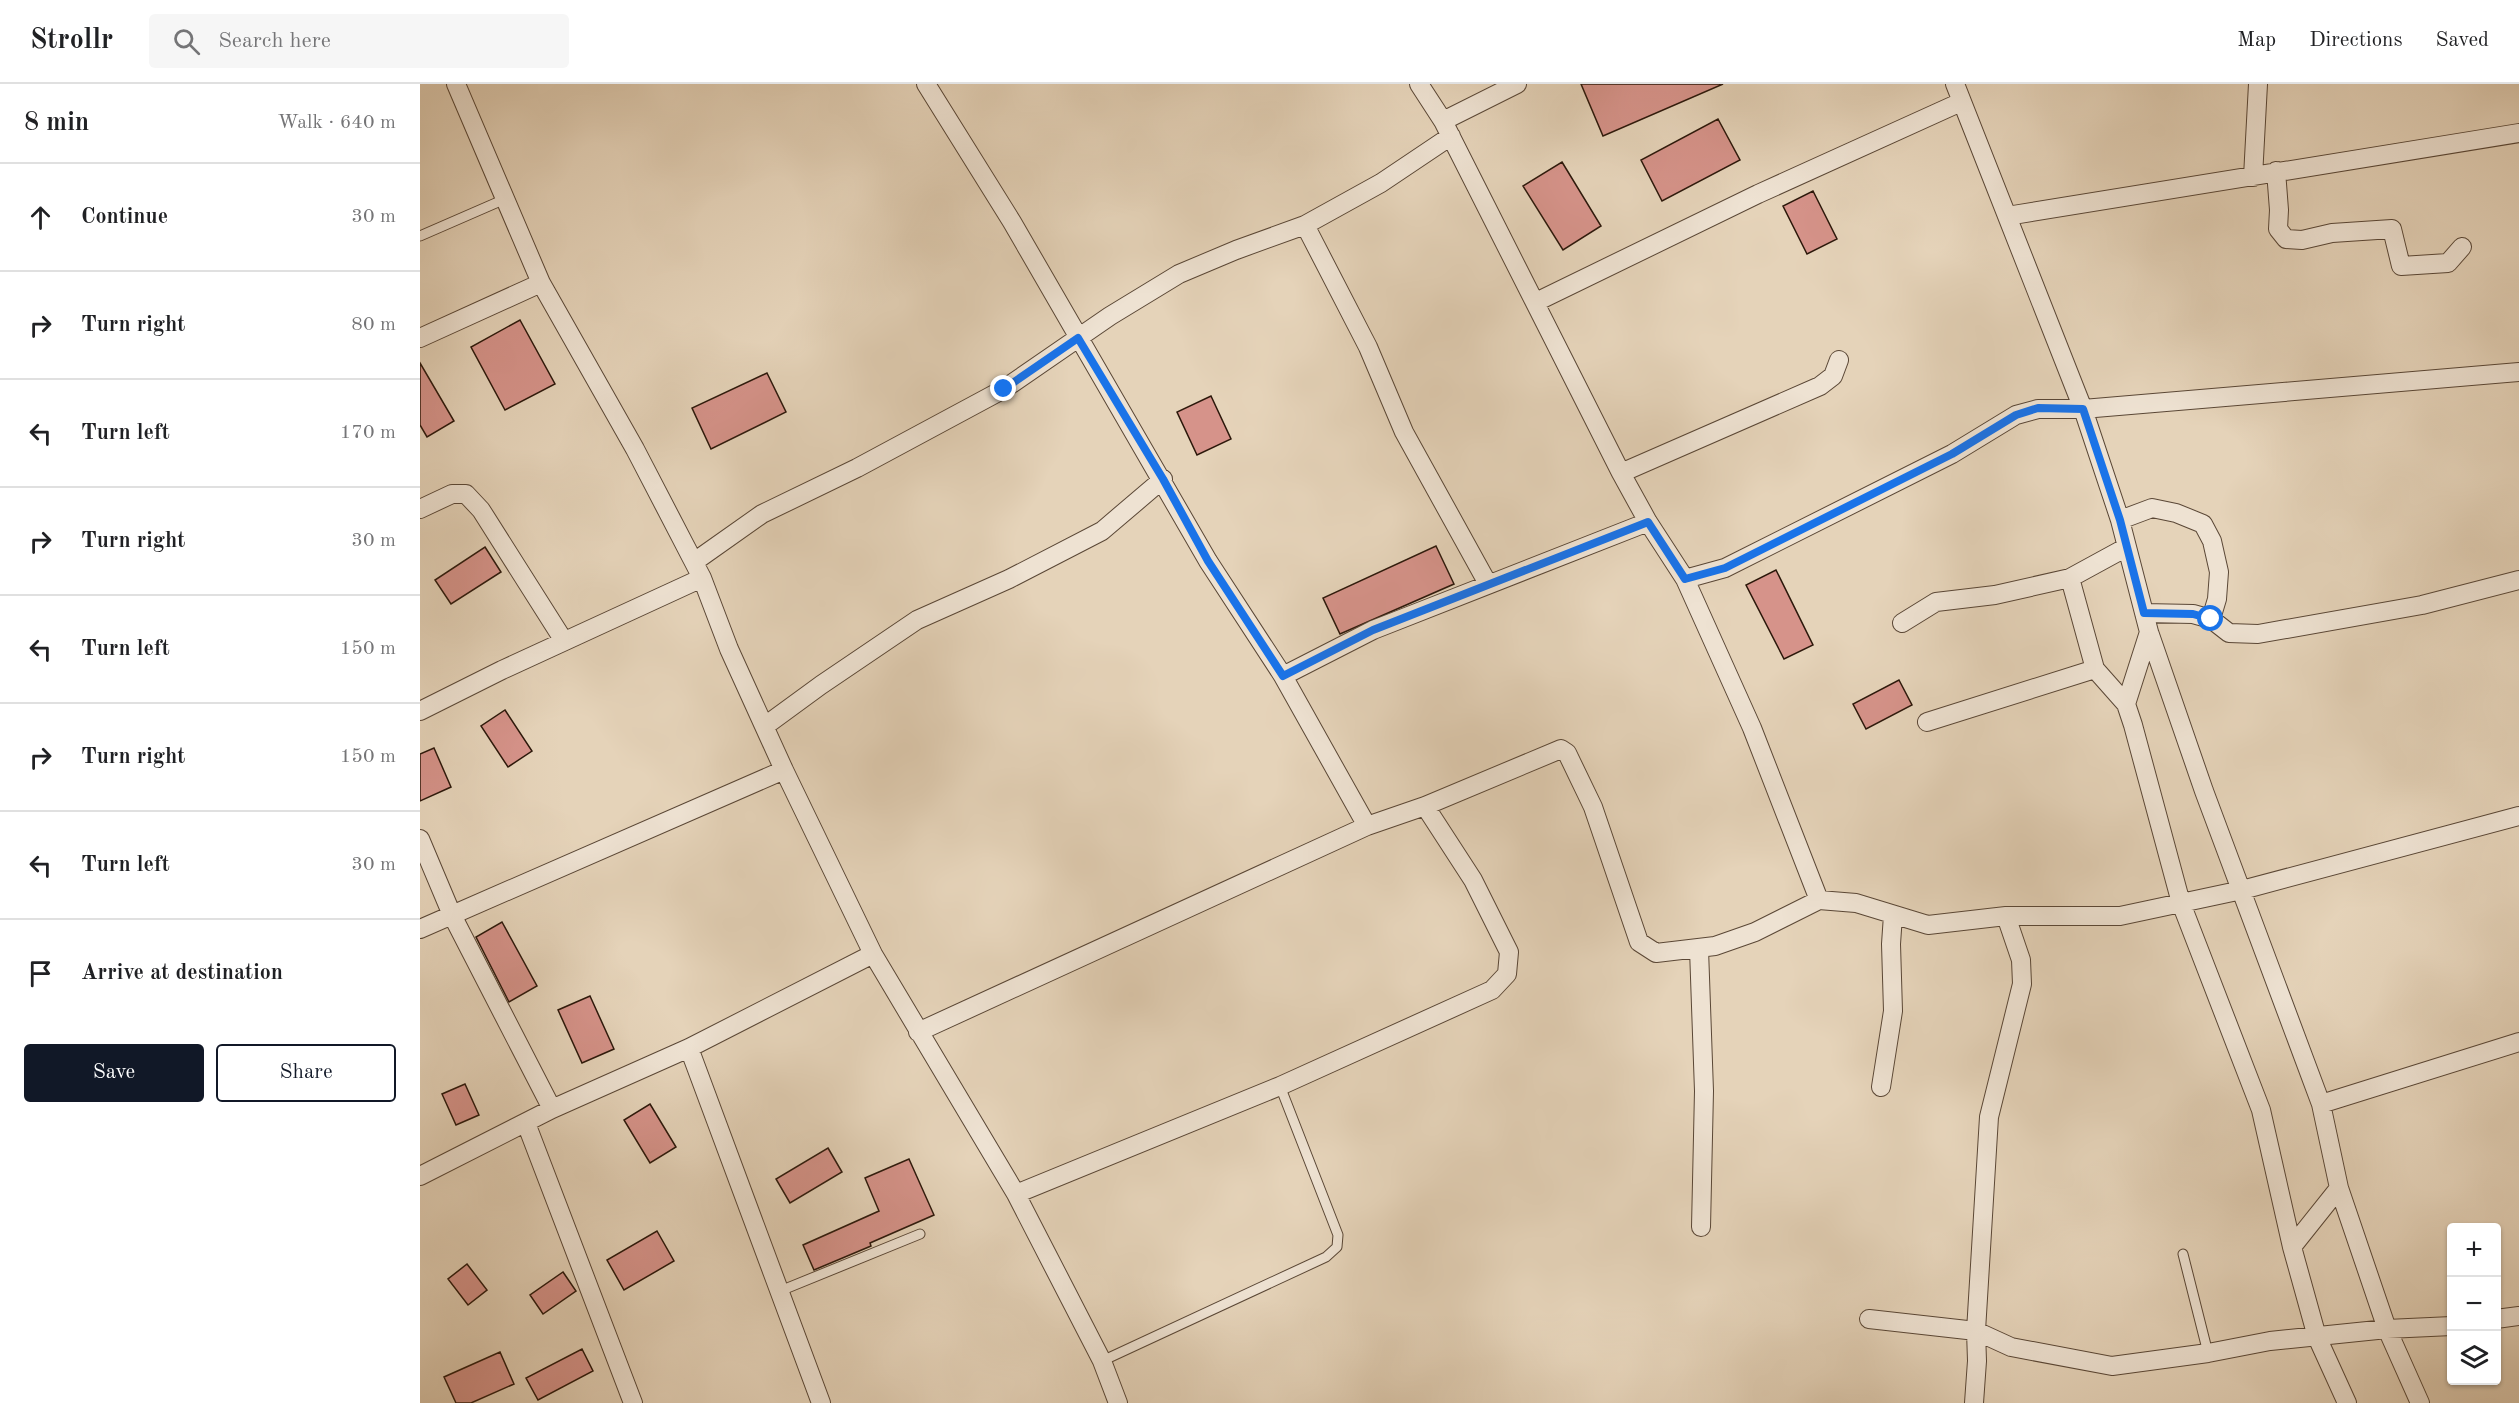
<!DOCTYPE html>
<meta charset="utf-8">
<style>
:root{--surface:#fff;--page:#f6f6f6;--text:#202124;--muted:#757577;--line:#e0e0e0;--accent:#111827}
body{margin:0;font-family:"Old Standard TT",serif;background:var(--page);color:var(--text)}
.controls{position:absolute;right:18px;bottom:18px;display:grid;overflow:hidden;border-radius:6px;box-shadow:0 2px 4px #0004}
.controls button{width:54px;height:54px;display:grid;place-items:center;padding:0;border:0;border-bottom:2px solid var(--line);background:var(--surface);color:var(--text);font:30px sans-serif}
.stop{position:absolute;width:18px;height:18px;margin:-14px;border:4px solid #1a73e8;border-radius:50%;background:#fff}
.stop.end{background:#1a73e8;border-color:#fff;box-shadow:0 2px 6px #0008}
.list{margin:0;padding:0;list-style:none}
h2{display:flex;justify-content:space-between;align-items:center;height:78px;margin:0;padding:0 24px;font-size:26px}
h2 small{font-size:20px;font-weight:400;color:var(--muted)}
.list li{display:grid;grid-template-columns:39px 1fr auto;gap:18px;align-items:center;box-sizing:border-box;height:108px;padding:0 24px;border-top:2px solid var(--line)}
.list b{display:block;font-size:22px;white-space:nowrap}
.list em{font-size:20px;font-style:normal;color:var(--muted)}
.actions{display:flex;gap:12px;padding:18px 24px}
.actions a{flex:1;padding:14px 0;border:2px solid var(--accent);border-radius:6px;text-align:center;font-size:21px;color:var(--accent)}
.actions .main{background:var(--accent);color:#fff}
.icon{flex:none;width:33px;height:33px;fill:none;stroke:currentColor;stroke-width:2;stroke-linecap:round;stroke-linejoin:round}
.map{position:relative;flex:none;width:2099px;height:1319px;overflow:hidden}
header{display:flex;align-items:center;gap:36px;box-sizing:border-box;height:84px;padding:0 30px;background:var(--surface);border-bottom:2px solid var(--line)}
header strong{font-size:28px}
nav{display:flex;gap:33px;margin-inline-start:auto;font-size:21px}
.search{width:420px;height:54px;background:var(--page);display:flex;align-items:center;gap:15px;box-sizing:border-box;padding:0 21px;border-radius:6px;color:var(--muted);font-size:22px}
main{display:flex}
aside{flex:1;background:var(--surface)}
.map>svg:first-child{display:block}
.building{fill:#d6938a;stroke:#2c180b;stroke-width:1.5}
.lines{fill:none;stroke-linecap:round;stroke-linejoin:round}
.service-casing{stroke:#5a4736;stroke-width:11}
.minor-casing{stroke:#5a4736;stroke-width:20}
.service{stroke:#eee2d2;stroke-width:9}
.minor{stroke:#eee2d2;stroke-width:18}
.route{stroke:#1a73e8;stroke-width:8}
</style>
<header>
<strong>Strollr</strong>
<div class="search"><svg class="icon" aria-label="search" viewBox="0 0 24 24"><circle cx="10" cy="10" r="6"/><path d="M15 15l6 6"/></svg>Search here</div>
<nav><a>Map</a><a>Directions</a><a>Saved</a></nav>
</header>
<main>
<aside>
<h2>8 min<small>Walk · 640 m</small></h2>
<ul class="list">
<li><svg class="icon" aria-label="ahead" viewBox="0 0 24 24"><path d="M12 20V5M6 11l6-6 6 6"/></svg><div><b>Continue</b></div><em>30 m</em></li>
<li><svg class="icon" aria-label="right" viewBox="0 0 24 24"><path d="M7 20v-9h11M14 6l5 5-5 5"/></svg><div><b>Turn right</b></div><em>80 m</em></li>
<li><svg class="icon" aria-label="left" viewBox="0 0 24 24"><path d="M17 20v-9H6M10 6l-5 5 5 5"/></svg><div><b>Turn left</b></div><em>170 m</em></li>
<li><svg class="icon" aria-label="right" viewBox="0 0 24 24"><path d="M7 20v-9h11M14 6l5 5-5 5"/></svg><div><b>Turn right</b></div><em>30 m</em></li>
<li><svg class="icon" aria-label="left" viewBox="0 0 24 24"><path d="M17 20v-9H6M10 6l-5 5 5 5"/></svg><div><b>Turn left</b></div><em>150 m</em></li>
<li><svg class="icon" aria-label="right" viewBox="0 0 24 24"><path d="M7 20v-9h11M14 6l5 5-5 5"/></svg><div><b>Turn right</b></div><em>150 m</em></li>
<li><svg class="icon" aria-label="left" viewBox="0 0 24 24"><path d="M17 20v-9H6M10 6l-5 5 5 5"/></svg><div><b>Turn left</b></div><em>30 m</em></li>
<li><svg class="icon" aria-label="arrive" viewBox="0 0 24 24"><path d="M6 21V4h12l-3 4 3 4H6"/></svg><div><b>Arrive at destination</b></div></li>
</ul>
<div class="actions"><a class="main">Save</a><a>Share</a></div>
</aside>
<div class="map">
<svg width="2099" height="1319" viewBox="0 0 2099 1319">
<rect width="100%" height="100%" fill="#e5d3b9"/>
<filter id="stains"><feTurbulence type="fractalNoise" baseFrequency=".00333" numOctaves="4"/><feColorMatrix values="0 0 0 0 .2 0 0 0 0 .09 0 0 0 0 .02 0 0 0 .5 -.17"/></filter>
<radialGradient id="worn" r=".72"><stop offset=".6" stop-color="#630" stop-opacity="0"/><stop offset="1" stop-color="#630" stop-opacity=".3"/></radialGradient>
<path class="building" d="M 1161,0 L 1303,0 L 1183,52 Z
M 1298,35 L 1320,76 L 1242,117 L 1221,76 Z
M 1142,78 L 1181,142 L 1143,166 L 1103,102 Z
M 1393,107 L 1417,155 L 1387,170 L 1363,122 Z
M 100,236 L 135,300 L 85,326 L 51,263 Z
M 0,279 L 34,337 L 7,353 L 0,341 Z
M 347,289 L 366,328 L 291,365 L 272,324 Z
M 791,312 L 811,355 L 777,371 L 757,328 Z
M 1016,462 L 1034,500 L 920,550 L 903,514 Z
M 65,463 L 81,488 L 31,520 L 15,496 Z
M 1356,486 L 1393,561 L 1364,575 L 1326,501 Z
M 1479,596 L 1492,621 L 1446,645 L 1433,620 Z
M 85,626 L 112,667 L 88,683 L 61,642 Z
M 14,664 L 31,703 L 0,717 L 0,670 Z
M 82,838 L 117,902 L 89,918 L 56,853 Z
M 170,912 L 194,965 L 162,979 L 138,926 Z
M 45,1000 L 59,1031 L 36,1041 L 22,1010 Z
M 230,1020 L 256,1063 L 230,1079 L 204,1036 Z
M 408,1064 L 422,1088 L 370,1119 L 356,1095 Z
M 489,1075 L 514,1131 L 450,1159 L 451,1162 L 394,1186 L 383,1161 L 459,1127 L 445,1094 Z
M 237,1147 L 254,1177 L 204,1206 L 187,1176 Z
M 47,1180 L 67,1206 L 48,1221 L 28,1195 Z
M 143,1188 L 156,1207 L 123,1230 L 110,1211 Z
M 162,1265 L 173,1287 L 118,1316 L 106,1294 Z
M 80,1268 L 94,1300 L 51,1319 L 36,1319 L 24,1293 Z"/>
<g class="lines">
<defs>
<path id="service" d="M 0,152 L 85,115
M 1763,1170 L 1788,1269
M 360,1207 L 500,1150
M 682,1277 L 906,1173 L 917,1163 L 918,1151 L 860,1002"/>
<path id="minor" d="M 36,0 L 121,199 L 215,365 L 282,494 L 309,565 L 364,686 L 453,870 L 596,1110 L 682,1277 L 698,1319
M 506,0 L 592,138 L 788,477 L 863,592 L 947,742
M 999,0 L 1023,37 L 1201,389 L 1228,438 L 1265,495 L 1332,644 L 1399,816
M 1535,0 L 1663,325 L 1700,436 L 1729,548 L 1784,707 L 1901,1020 L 1919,1104 L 1967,1245 L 2000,1319
M 1023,37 L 1097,0
M 1856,87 L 1859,126 L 1858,145 L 1866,155 L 1882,156 L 1912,149 L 1972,145 L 1981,182 L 2028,179 L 2042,163
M 1833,93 L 1838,0
M 1587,132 L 2099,49
M 885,141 L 948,263 L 984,348 L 1068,500
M 1116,218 L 1338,110 L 1541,18
M 0,254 L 121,199
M 1201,389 L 1400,302 L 1413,292 L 1419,276
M 0,425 L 32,410 L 46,410 L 61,426 L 144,557
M 1700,436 L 1732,424 L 1756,429 L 1783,440 L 1792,457 L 1799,488 L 1797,515 L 1791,535
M 274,478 L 342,430 L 437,384 L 584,305 L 690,232 L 759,190 L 816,166 L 885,141 L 961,99 L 1031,52
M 1650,494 L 1675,585 L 1706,620 L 1713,641 L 1761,819 L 1841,1026 L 1872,1163 L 1897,1253 L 1927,1319
M 1265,495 L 1305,484 L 1532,370 L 1596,331 L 1618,325 L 1663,325 L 2099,288
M 1724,529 L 1773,530 L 1791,535 L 1809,549 L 1838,550 L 2002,521 L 2099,496
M 1482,539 L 1516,518 L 1575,511 L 1650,494 L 1705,464
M 863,592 L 953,546 L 1228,438
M 1706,620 L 1729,548
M 0,627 L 82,586 L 282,494
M 1507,638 L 1675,585
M 345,642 L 401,601 L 497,536 L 589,495 L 682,447 L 743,395
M 0,755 L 32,831 L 132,1025
M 0,845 L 364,686
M 1279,865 L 1284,1007 L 1281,1143
M 498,948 L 947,742 L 1005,722 L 1141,665 L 1147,669 L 1173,723 L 1219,858 L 1236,869 L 1295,862 L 1335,848 L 1399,816 L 1436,819 L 1508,841 L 1586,832 L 1700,832 L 1822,806 L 2099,732
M 269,964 L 401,1319
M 1461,1003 L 1473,927 L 1471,860 L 1473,831
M 1901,1020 L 2099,958
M 106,1039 L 213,1319
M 0,1092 L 132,1025 L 269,964 L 453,870
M 596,1110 L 860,1002 L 1072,906 L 1087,890 L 1089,868 L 1053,796 L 1005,722
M 1872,1163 L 1919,1104
M 1449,1235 L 1556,1247 L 1569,1033 L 1602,900 L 1601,876 L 1586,832
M 2076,1235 L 2099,1232
M 1554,1319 L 1557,1277 L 1556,1247 L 1591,1263 L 1692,1282 L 1788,1269 L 1850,1257 L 1967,1245 L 2032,1242"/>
</defs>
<use href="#service" class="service-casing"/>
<use href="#minor" class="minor-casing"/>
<use href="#service" class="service"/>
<use href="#minor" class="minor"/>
</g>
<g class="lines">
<path class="route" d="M 584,305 L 658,254 L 743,395 L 788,477 L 863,592 L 953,546 L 1228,438 L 1265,495 L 1305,484 L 1532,370 L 1596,331 L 1618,324 L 1663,325 L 1700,436 L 1724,529 L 1773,530 L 1791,535"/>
</g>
<rect width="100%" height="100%" filter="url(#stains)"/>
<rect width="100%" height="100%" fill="url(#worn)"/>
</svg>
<div class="controls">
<button>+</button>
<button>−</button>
<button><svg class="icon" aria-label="layers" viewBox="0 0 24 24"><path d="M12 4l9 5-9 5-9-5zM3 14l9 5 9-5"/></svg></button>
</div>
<div class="stop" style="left:1791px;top:535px"></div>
<div class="stop end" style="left:584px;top:305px"></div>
</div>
</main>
